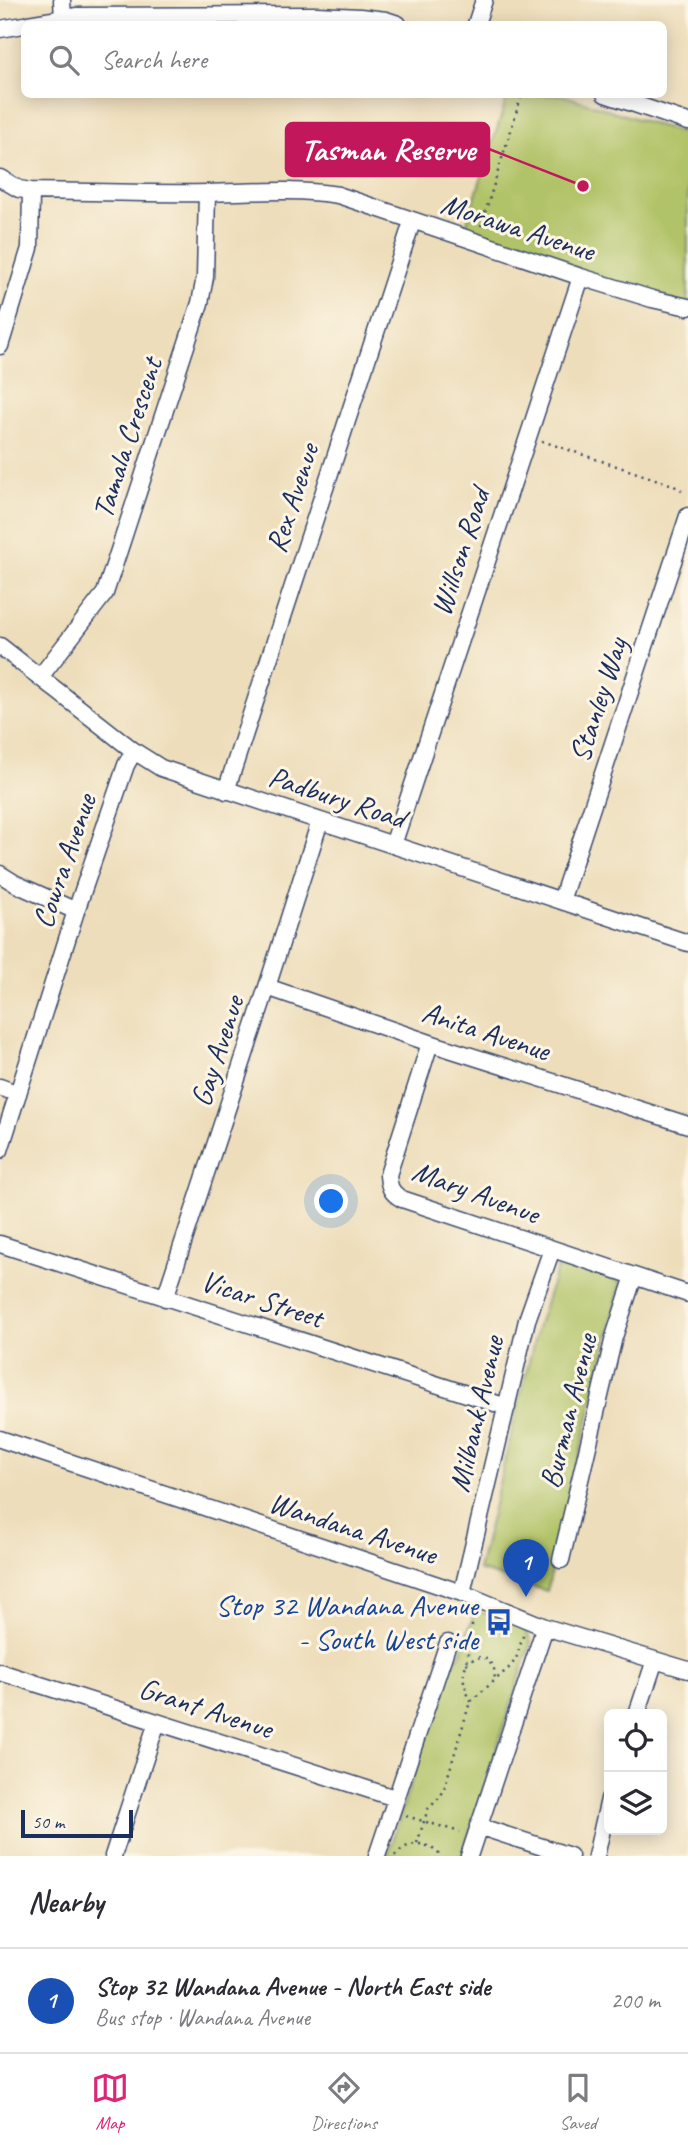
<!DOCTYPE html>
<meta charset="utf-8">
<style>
:root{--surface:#fff;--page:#f7f7f7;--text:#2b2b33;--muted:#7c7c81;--line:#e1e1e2;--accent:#db2777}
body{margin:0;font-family:Caveat,sans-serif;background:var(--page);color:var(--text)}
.controls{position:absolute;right:21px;bottom:21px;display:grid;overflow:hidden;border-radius:10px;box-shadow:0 4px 18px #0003}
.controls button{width:63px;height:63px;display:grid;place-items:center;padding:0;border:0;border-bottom:2px solid var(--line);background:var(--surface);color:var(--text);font:35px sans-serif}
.scale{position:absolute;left:21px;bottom:18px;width:112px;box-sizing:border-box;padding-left:7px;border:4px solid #1b2f5e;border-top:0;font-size:19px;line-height:24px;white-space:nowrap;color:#1b2f5e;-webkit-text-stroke:5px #fcf5e5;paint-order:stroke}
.you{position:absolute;left:332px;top:1202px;width:24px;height:24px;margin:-18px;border:5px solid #fff;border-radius:50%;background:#1a73e8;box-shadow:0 0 0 10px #1a73e833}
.badge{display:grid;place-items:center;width:46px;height:46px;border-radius:50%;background:var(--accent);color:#fff;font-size:23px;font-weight:700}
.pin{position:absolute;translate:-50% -58px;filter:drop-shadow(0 2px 4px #0008)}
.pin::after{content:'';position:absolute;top:37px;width:24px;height:21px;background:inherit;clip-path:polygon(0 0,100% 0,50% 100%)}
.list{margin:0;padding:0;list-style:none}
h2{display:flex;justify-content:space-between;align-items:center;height:91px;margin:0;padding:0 28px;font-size:30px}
h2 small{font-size:23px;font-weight:400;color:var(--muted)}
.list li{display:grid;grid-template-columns:46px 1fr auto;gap:21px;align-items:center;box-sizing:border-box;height:105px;padding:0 28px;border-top:2px solid var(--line)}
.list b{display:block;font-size:26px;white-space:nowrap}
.list p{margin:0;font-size:23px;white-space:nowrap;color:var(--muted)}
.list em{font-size:23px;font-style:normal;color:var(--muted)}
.icon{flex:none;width:38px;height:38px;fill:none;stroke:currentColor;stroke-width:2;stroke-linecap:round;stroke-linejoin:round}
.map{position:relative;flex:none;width:688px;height:1856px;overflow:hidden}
.search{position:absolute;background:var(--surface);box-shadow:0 4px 18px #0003;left:21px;right:21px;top:21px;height:77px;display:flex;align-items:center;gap:18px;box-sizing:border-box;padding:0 24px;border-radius:10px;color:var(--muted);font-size:26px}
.sheet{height:196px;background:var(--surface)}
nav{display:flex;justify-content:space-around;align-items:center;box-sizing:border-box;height:98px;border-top:2px solid var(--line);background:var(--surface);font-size:19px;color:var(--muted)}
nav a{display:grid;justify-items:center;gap:4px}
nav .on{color:var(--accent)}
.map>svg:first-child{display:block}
.green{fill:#b1c367;stroke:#667962;stroke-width:2}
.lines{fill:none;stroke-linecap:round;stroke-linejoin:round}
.minor-casing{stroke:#3a496c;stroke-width:19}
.path{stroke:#3a496c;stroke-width:2.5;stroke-dasharray:2 5;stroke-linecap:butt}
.minor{stroke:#fff;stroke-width:16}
.labels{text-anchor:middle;stroke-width:6;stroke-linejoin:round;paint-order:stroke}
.street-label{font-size:30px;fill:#1b2f5e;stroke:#fcf5e5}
.transit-label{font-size:30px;fill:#164399;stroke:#fcf5e5;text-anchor:end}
.leader{fill:none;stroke:#c2185b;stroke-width:2.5}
.callout-dot{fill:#c2185b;stroke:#fcf5e5;stroke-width:2.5}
.callout{fill:#c2185b;stroke:#c2185b;stroke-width:2.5}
.callout-label{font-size:32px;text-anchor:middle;font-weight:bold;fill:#fff}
</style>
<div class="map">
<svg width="688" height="1856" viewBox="0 0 688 1856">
<rect width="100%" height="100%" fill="#fcf5e5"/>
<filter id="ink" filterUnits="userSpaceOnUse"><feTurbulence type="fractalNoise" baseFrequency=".0143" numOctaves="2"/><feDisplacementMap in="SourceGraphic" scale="14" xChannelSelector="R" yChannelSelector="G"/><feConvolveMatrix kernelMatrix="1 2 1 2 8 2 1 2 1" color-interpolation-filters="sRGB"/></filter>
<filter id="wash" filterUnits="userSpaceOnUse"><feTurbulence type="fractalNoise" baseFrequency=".00686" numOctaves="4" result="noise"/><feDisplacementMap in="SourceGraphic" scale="28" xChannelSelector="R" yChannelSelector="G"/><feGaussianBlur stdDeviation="1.57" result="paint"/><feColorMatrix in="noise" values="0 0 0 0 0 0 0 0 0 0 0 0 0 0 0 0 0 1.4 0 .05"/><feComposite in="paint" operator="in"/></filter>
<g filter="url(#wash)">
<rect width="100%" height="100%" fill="#edddba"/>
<path class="green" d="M 508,95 L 562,95 L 688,135 L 688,305 L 462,238 Z
M 560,1260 L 621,1282 L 547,1591 L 478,1570 L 538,1325 Z
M 475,1610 L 524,1626 L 531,1642 L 462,1856 L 387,1856 L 449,1666 L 461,1653 Z"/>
</g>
<g filter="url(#ink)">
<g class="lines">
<defs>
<path id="minor" d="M 62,0 L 63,19
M 28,24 L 77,16 L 317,15 L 360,17 L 386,20 L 398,24
M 476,24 L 484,0
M 0,29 L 24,25
M 605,94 L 688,122
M 0,178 L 19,189 L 31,191 C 90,192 149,194 209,193 C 252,192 295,188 338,195 L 581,277 L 652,299 L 688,307
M 0,346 L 30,248 L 31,191
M 0,646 L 134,751 L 161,768 L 688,943
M 40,677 L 105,593 L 200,303 L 205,277 L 207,193
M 226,791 L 412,222
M 393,845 L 581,277
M 0,874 L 16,884 L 76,911
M 561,901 L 688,516
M 267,987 L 430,1043 L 688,1125
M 430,1043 L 388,1175 C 389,1187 391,1193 402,1199 L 688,1294
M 0,1087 L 18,1094
M 0,1150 L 76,911 L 126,765 L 134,751
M 0,1244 L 507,1407
M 165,1298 L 267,987 L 320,821
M 0,1439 L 462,1593 L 545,1627 L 688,1670
M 561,1560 L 614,1337 L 634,1276
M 462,1593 L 527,1320 L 552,1249
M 0,1672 L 395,1798
M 637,1714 L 655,1660
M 478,1826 L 570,1856
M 113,1856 L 157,1722
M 377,1856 L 448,1643
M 469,1856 L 545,1627
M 596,1856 L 609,1799"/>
</defs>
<use href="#minor" class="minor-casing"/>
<path class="path" d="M 481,226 L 522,94
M 542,441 L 673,485 L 683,492
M 466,1664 L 477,1657 L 487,1659 L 494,1668 L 495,1681
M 470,1702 L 463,1678 L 470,1644 L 473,1616
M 406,1816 L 460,1832
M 417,1843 L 428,1809 L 441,1796 L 445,1786 L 470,1702 L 510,1667 L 516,1659 L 524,1633
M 395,1856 C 409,1839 427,1841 441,1856"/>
<use href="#minor" class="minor"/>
</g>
</g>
<defs>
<symbol id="bus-bare" viewBox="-9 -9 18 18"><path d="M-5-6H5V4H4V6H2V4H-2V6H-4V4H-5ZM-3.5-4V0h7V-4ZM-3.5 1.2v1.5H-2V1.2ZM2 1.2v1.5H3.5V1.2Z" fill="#1a4fb4" stroke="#fcf5e5" stroke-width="2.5" paint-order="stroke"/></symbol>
</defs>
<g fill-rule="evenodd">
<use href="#bus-bare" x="480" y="1603" width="38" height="38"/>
</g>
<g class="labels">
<g class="street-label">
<text transform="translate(518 227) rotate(18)" y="10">Morawa Avenue</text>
<text transform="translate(127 438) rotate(-72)" y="10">Tamala Crescent</text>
<text transform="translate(292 498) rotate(-72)" y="10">Rex Avenue</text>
<text transform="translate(460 552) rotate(-72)" y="10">Willson Road</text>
<text transform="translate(598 700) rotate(-72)" y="10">Stanley Way</text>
<text transform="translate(337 797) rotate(18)" y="10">Padbury Road</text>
<text transform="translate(64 861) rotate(-71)" y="10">Cowra Avenue</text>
<text transform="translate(486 1031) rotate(18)" y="10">Anita Avenue</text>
<text transform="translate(217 1051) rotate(-72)" y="10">Gay Avenue</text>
<text transform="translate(476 1192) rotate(20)" y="10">Mary Avenue</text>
<text transform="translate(262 1299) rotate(18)" y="10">Vicar Street</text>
<text transform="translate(568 1411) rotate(-76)" y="10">Burman Avenue</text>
<text transform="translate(476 1414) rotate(-77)" y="10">Milbank Avenue</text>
<text transform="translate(353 1528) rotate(18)" y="10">Wandana Avenue</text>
<text transform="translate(206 1708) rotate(18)" y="10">Grant Avenue</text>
</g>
<g class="transit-label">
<text x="478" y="1615">Stop 32 Wandana Avenue<tspan x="478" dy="34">- South West side</tspan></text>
</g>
</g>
<path class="leader" d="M583 186L489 149"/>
<circle class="callout-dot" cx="583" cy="186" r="7"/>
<rect class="callout" x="286" y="123" width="203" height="53" rx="7"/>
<g class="callout-label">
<text x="388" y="160">Tasman Reserve</text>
</g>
</svg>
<div class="controls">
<button><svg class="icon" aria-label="locate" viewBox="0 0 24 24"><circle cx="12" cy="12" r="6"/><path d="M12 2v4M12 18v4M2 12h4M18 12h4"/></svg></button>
<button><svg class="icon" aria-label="layers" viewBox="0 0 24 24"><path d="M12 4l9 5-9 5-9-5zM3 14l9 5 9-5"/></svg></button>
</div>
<div class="scale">50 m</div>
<div class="you"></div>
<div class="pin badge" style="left:526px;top:1597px;background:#1a4fb4">1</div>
<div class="search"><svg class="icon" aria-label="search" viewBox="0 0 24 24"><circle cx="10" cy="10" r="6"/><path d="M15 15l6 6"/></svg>Search here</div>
</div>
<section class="sheet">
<h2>Nearby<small></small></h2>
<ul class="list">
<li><span class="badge" style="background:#1a4fb4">1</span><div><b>Stop 32 Wandana Avenue - North East side</b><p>Bus stop · Wandana Avenue</p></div><em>200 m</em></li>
</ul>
</section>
<nav>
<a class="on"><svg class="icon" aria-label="map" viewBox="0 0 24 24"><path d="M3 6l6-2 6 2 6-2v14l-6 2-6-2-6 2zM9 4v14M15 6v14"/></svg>Map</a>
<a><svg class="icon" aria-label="directions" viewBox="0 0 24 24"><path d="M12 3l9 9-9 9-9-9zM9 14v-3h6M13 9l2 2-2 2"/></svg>Directions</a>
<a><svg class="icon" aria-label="saved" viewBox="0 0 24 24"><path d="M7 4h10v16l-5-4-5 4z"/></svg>Saved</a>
</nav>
